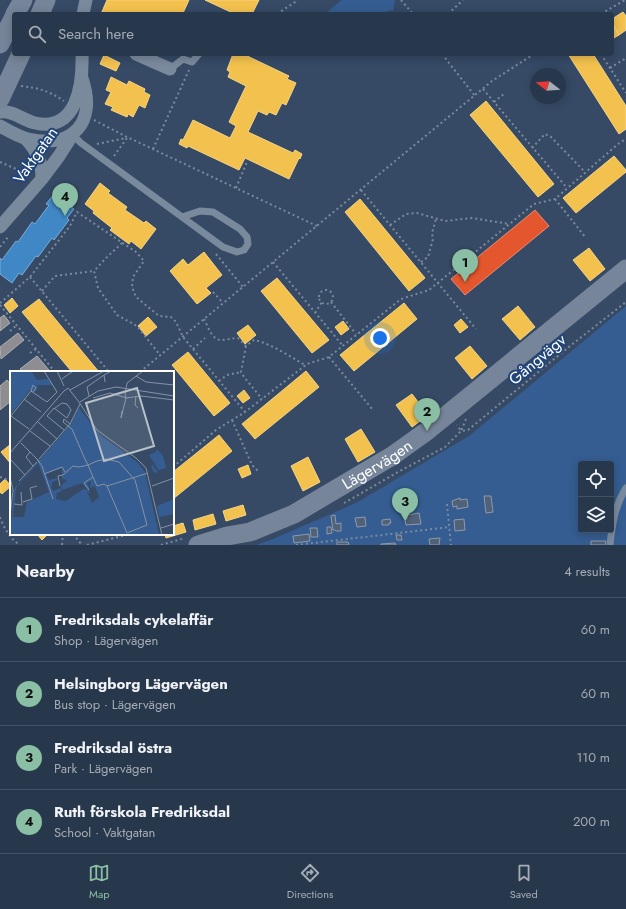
<!DOCTYPE html>
<meta charset="utf-8">
<style>
:root{--surface:#28384c;--page:#303f53;--text:#f1f3f6;--muted:#a5acb5;--line:#445264;--accent:#8abfa5}
body{margin:0;font-family:Jost,sans-serif;background:var(--page);color:var(--text)}
.controls{position:absolute;right:12px;bottom:12px;display:grid;overflow:hidden;border-radius:4px;box-shadow:0 2px 10px #0003}
.controls button{width:36px;height:36px;display:grid;place-items:center;padding:0;border:0;border-bottom:1px solid var(--line);background:var(--surface);color:var(--text);font:20px sans-serif}
.compass{position:absolute;left:530px;top:68px;width:36px;height:36px;border-radius:50%;background:var(--surface);box-shadow:0 2px 10px #0003;rotate:287deg}
.you{position:absolute;left:380px;top:338px;width:14px;height:14px;margin:-10px;border:3px solid #fff;border-radius:50%;background:#1a73e8;box-shadow:0 0 0 6px #1a73e833}
.badge{display:grid;place-items:center;width:26px;height:26px;border-radius:50%;background:var(--accent);color:#111;font-size:13px;font-weight:700}
.pin{position:absolute;translate:-50% -33px;filter:drop-shadow(0 1px 2px #0008)}
.pin::after{content:'';position:absolute;top:21px;width:14px;height:12px;background:inherit;clip-path:polygon(0 0,100% 0,50% 100%)}
.list{margin:0;padding:0;list-style:none}
h2{display:flex;justify-content:space-between;align-items:center;height:52px;margin:0;padding:0 16px;font-size:17px}
h2 small{font-size:13px;font-weight:400;color:var(--muted)}
.list li{display:grid;grid-template-columns:26px 1fr auto;gap:12px;align-items:center;box-sizing:border-box;height:64px;padding:0 16px;border-top:1px solid var(--line)}
.list b{display:block;font-size:15px;white-space:nowrap}
.list p{margin:0;font-size:13px;white-space:nowrap;color:var(--muted)}
.list em{font-size:13px;font-style:normal;color:var(--muted)}
.icon{flex:none;width:22px;height:22px;fill:none;stroke:currentColor;stroke-width:2;stroke-linecap:round;stroke-linejoin:round}
.map{position:relative;flex:none;width:626px;height:545px;overflow:hidden}
.search{position:absolute;background:var(--surface);box-shadow:0 2px 10px #0003;left:12px;right:12px;top:12px;height:44px;display:flex;align-items:center;gap:10px;box-sizing:border-box;padding:0 14px;border-radius:4px;color:var(--muted);font-size:15px}
.sheet{height:308px;background:var(--surface)}
nav{display:flex;justify-content:space-around;align-items:center;box-sizing:border-box;height:56px;border-top:1px solid var(--line);background:var(--surface);font-size:11px;color:var(--muted)}
nav a{display:grid;justify-items:center;gap:2px}
nav .on{color:var(--accent)}
.map>svg:first-child{display:block}
.green{fill:#355d91;fill-rule:evenodd}
.homes{fill:#f2c14e;stroke:#f6d483}
.shops{fill:#e4572e;stroke:#ec896d}
.schools{fill:#3f88c5;stroke:#79acd6}
.industry{fill:#8d8d92;stroke:#afafb3}
.building{fill:#516178;stroke:#8d9aac}
.lines{fill:none;stroke-linecap:round;stroke-linejoin:round}
.path{stroke:#7a8a9d;stroke-width:2;stroke-dasharray:2 3;stroke-linecap:butt}
.lane{stroke:#7a8a9d;stroke-width:7}
.street{stroke:#7a8a9d;stroke-width:13}
.secondary{stroke:#768599;stroke-width:19}
.labels{text-anchor:middle;stroke-width:4;stroke-linejoin:round;paint-order:stroke}
.street-label{font-size:16px;fill:#fff;stroke:#22467a}
.inset-road{fill:none;stroke:#8692a3;stroke-width:1}
.view{fill:#b9c0c9;fill-opacity:0.15;stroke:#b9c0c9;stroke-width:2}
.inset-edge{fill:none;stroke:#fff;stroke-width:2}
</style>
<div class="map">
<svg width="626" height="545" viewBox="0 0 626 545">
<rect width="100%" height="100%" fill="#364a66"/>
<path class="green" d="M 342,0 L 395,0 L 393,11 L 390,10 L 383,14 L 330,14 L 328,11 Z
M 626,306 L 626,545 L 256,545 L 273,539 L 356,503 L 469,436 ZM 581,464 L 611,464 L 611,530 L 581,530 Z"/>
<path class="homes" d="M 107,0 L 189,0 L 183,13 L 180,12 L 179,14 L 101,14 Z
M 205,0 L 259,0 L 252,14 L 235,14 Z
M 623,12 L 626,16 L 626,30 L 619,35 L 612,23 L 612,19 Z
M 612,23 L 619,35 L 612,39 Z
M 233,54 L 243,54 L 289,76 L 287,79 L 296,83 L 286,105 L 282,103 L 276,115 L 269,112 L 267,115 L 258,111 L 248,132 L 293,153 L 295,150 L 302,154 L 300,159 L 299,158 L 289,179 L 245,158 L 239,170 L 188,146 L 187,148 L 179,144 L 181,139 L 183,140 L 193,120 L 230,138 L 236,126 L 229,122 L 246,86 L 228,77 L 230,72 L 227,70 Z
M 568,54 L 593,54 L 626,106 L 626,129 L 619,134 Z
M 104,55 L 120,63 L 116,71 L 100,64 Z
M 111,77 L 127,85 L 129,81 L 145,89 L 144,92 L 150,95 L 145,108 L 139,105 L 133,117 L 128,114 L 127,117 L 111,110 L 113,107 L 105,104 L 111,92 L 106,90 Z
M 486,101 L 554,184 L 538,197 L 470,115 Z
M 614,156 L 626,170 L 626,172 L 576,213 L 563,198 Z
M 100,183 L 110,191 L 108,193 L 127,207 L 125,210 L 144,223 L 146,221 L 156,229 L 141,249 L 131,241 L 129,244 L 110,230 L 112,228 L 93,213 L 94,211 L 85,204 Z
M 360,199 L 425,278 L 409,291 L 345,212 Z
M 589,248 L 605,269 L 590,281 L 573,260 Z
M 204,252 L 222,275 L 206,288 L 211,293 L 197,304 L 170,271 L 183,259 L 188,265 Z
M 277,278 L 329,340 L 312,353 L 261,291 Z
M 12,298 L 18,306 L 10,313 L 4,305 Z
M 39,299 L 47,309 L 99,372 L 72,372 L 22,312 Z
M 404,303 L 417,319 L 354,371 L 340,355 Z
M 518,306 L 535,327 L 520,340 L 502,319 Z
M 148,317 L 157,327 L 146,336 L 138,326 Z
M 461,319 L 468,327 L 460,333 L 454,325 Z
M 343,321 L 349,329 L 341,335 L 335,327 Z
M 248,325 L 256,335 L 245,344 L 237,333 Z
M 470,346 L 487,366 L 472,379 L 455,358 Z
M 188,352 L 230,403 L 214,416 L 172,365 Z
M 306,371 L 319,387 L 255,439 L 242,424 Z
M 244,390 L 250,398 L 243,403 L 237,396 Z
M 412,394 L 428,415 L 412,427 L 396,405 Z
M 361,429 L 375,452 L 358,462 L 345,439 Z
M 219,435 L 232,451 L 173,499 L 173,472 Z
M 11,444 L 11,464 L 1,452 Z
M 308,457 L 320,482 L 303,491 L 291,466 Z
M 248,465 L 251,474 L 242,478 L 238,469 Z
M 5,479 L 11,486 L 2,494 L 0,492 L 0,484 Z
M 243,505 L 246,515 L 226,521 L 223,511 Z
M 213,514 L 216,524 L 195,530 L 193,520 Z
M 183,523 L 186,532 L 166,538 L 165,534 L 173,534 L 173,526 Z
M 37,534 L 48,534 L 42,540 Z"/>
<path class="shops" d="M 535,210 L 549,226 L 465,295 L 451,279 Z"/>
<path class="schools" d="M 54,194 L 74,209 L 67,218 L 69,220 L 54,240 L 52,238 L 38,257 L 36,256 L 22,275 L 19,273 L 12,283 L 0,274 L 0,258 L 2,260 L 16,241 L 18,242 L 32,222 L 35,224 L 49,205 L 46,204 Z"/>
<path class="industry" d="M 4,315 L 10,323 L 0,331 L 0,318 Z
M 18,333 L 24,340 L 1,359 L 0,347 Z
M 37,356 L 49,370 L 47,372 L 23,372 L 20,369 Z
M 7,380 L 11,385 L 11,401 L 0,410 L 0,386 Z"/>
<path class="building" d="M 484,496 L 491,496 L 493,512 L 486,513 Z
M 460,498 L 460,500 L 467,499 L 468,507 L 457,509 L 457,506 L 453,507 L 452,501 Z
M 419,513 L 421,524 L 406,525 L 405,520 L 407,519 L 407,515 Z
M 335,515 L 336,524 L 341,523 L 341,531 L 336,531 L 335,530 L 333,530 L 331,516 Z
M 365,517 L 366,526 L 357,527 L 355,518 Z
M 390,519 L 391,523 L 389,523 L 389,525 L 382,525 L 382,520 Z
M 464,519 L 465,530 L 455,531 L 454,520 Z
M 327,527 L 331,527 L 332,533 L 327,534 Z
M 310,528 L 317,528 L 318,537 L 311,537 Z
M 309,534 L 310,541 L 294,543 L 293,536 Z
M 396,535 L 401,535 L 402,540 L 397,540 Z
M 440,538 L 439,545 L 430,545 L 429,539 Z
M 591,541 L 606,541 L 605,545 L 591,545 Z
M 337,542 L 348,542 L 349,545 L 337,545 Z
M 395,543 L 396,545 L 381,545 L 381,544 Z"/>
<g class="lines">
<path class="path" d="M 401,0 L 413,14
M 277,14 L 298,0
M 448,14 L 463,0
M 601,14 L 625,0
M 442,54 L 475,96
M 601,54 L 626,93
M 610,68 L 626,58
M 21,86 C 39,88 49,91 64,101
M 483,89 L 567,188
M 494,102 L 505,93
M 94,120 L 127,137 L 317,226
M 97,144 L 126,138
M 532,148 L 545,134 L 551,137 L 584,171
M 153,149 L 189,70
M 114,156 L 127,138
M 0,162 L 30,175
M 236,188 L 247,162
M 361,190 L 476,329
M 555,199 L 586,238
M 390,225 L 406,214 L 417,213 L 445,221 L 472,218 L 509,224
M 122,243 L 106,258 L 94,271 L 98,288 L 117,315 L 137,326 L 160,355
M 0,247 L 8,237
M 216,254 L 243,287
M 273,262 L 343,346
M 421,262 L 428,257 L 433,239 L 432,233 L 436,219
M 30,277 L 109,372
M319 297a7 7 0 1 1 14 0a7 7 0 1 1-14 0Z
M 42,291 L 55,276 L 94,271
M 213,292 L 223,303
M 331,302 L 356,334
M 0,303 L 30,277 L 70,226 L 77,212 L 136,252 L 144,261 L 133,277 L 132,287 L 136,297 L 159,316 L 171,317 L 176,322 L 183,337 L 245,412
M 0,305 L 55,372
M 315,313 L 322,302
M 204,319 C 208,326 212,341 222,340 C 227,340 232,338 238,338 L 246,346 L 254,340 C 272,344 289,356 305,365
M 10,331 L 17,325
M 246,346 L 241,372 L 244,377 L 262,399
M 193,349 L 205,338
M 30,353 L 36,349
M 329,357 L 373,410
M 140,372 L 492,81 L 534,54
M 219,381 L 227,375 L 241,372
M 466,419 L 461,431 L 468,430 L 570,346 L 626,302
M 232,420 L 252,465 L 258,471
M 173,467 L 216,430 L 245,412 L 307,364 L 329,357 L 401,299 L 429,290 L 534,204 L 555,199 L 618,144 L 626,139
M 0,477 L 11,481
M 344,503 L 398,472 L 445,447 L 461,431 L 457,425
M 447,504 L 451,545
M 0,517 C 4,528 10,539 20,545
M 73,534 L 82,545
M 62,545 L 63,534
M 87,545 L 130,534
M 161,545 L 185,538
M 296,545 L 450,527"/>
<path class="lane" d="M 170,69 L 183,59 L 192,62 L 199,54
M 73,135 L 81,143 L 223,247 L 237,252 L 244,250 L 248,244 L 247,237 L 240,229 L 213,212 L 200,211 L 182,217
M 610,545 C 612,525 615,505 626,488"/>
<path class="street" d="M 83,14 L 86,0
M 136,54 L 170,69
M 0,112 C 13,110 22,120 35,123 C 77,133 83,84 82,54
M 0,126 C 9,131 19,137 28,139 C 74,149 97,122 82,78
M 26,139 C 37,151 42,162 42,178
M 0,227 L 41,180 L 59,156 L 73,134"/>
<g class="secondary">
<path d="M 15,14 L 23,0"/>
<path d="M 40,14 L 46,0"/>
<path d="M 0,44 L 14,17"/>
<path d="M 0,99 L 21,54"/>
<path id="s1" d="M 198,545 L 227,536 L 250,532 L 294,514 L 392,456 L 427,431 L 626,269"/>
</g>
</g>
<g class="labels">
<g class="street-label">
<text transform="translate(35 155) rotate(-55)" y="6">Vaktgatan</text>
<text transform="translate(537 359) rotate(-40)" y="6">Gångvägv</text>
<text dy="6" stroke="none"><textPath href="#s1" startOffset="198">Lägervägen</textPath></text>
</g>
</g>
<g transform="translate(10 371)">
<rect width="164" height="164" fill="#364a66"/>
<path d="M 0,0 L 21,0 L 27,9 L 38,8 L 43,14 L 27,14 L 28,16 L 25,21 L 20,19 L 0,44 ZM 69,37 L 90,64 L 127,91 L 135,101 L 149,164 L 0,164 L 4,118 L 61,53 ZM 28,92 L 39,121 L 17,131 L 14,146 L 3,146 L 6,117 ZM 52,97 L 52,108 L 57,109 L 51,115 L 52,119 L 72,112 L 76,117 L 80,118 L 77,112 L 81,110 L 80,117 L 85,115 L 89,126 L 82,132 L 77,121 L 80,122 L 79,119 L 73,118 L 56,130 L 46,128 L 47,122 L 52,120 L 50,117 L 44,120 L 40,116 L 48,117 L 42,116 L 42,111 L 48,109 L 47,107 L 39,109 L 36,103 ZM 147,78 L 153,85 L 156,97 L 148,99 L 145,93 L 143,95 L 148,101 L 144,102 L 141,95 L 145,93 L 139,84 L 146,81 ZM 164,128 L 164,143 L 149,146 L 147,135 Z" fill="#355d91" fill-rule="evenodd"/>
<path class="inset-road" d="M 47,0 L 54,15M 133,0 L 117,12 L 115,23 L 116,27 L 131,25 L 164,29M 126,5 L 136,11 L 164,14M 52,8 L 63,0M 95,11 L 94,4 L 101,0M 60,19 L 94,0M 21,20 L 23,14 L 26,17 L 23,21M 79,25 L 77,16 L 94,4M 126,25 L 125,34 L 128,37M 83,27 L 100,22 L 117,27M 14,28 L 31,41M 69,31 L 87,59 L 126,87 L 136,97 L 152,164M 70,31 L 88,20 L 106,16 L 164,25M 44,37 L 37,45 L 54,59M 44,37 L 57,47M 45,37 L 52,32 L 57,33 L 61,39 L 57,47M 112,40 L 111,47 L 116,27M 1,45 L 19,58M 0,46 L 21,20 L 37,31 L 47,21 L 34,0M 28,51 L 47,68M 58,55 L 53,51 L 54,48 L 60,53M 20,60 L 40,75M 11,72 L 27,88M 20,81 L 16,86 L 23,95M 0,82 L 54,20 L 58,17 L 69,31M 0,88 L 15,104M 29,88 L 60,53 L 70,33M 29,91 L 27,88 L 32,95 L 43,128M 34,103 L 52,96 L 55,101M 0,106 L 3,119 L 0,146M 9,110 L 27,91M 50,115 L 48,105 L 53,104 L 63,95 L 69,96 L 78,94 L 87,90 L 96,88 L 109,91 L 125,109 L 137,154 L 117,162 L 97,115 L 94,113 L 87,115 L 83,106 L 78,94 L 74,86 L 62,58 L 58,55M 97,115 L 138,102M 142,115 L 164,107M 79,119 L 74,112 L 83,106M 13,131 L 22,128 L 20,117 L 27,115M 4,133 L 12,134 L 11,121M 151,157 L 164,153"/>
<path class="view" d="M 127,17 L 144,75 L 94,90 L 76,32 Z"/>
<rect width="164" height="164" class="inset-edge"/>
</g>
</svg>
<div class="controls">
<button><svg class="icon" aria-label="locate" viewBox="0 0 24 24"><circle cx="12" cy="12" r="6"/><path d="M12 2v4M12 18v4M2 12h4M18 12h4"/></svg></button>
<button><svg class="icon" aria-label="layers" viewBox="0 0 24 24"><path d="M12 4l9 5-9 5-9-5zM3 14l9 5 9-5"/></svg></button>
</div>
<svg class="compass" viewBox="-18 -18 36 36"><path d="M0-13l5 13h-10z" fill="#e53935"/><path d="M0 13l5-13h-10z" fill="#a5acb5"/></svg>
<div class="you"></div>
<div class="pin badge" style="left:465px;top:282px">1</div>
<div class="pin badge" style="left:427px;top:431px">2</div>
<div class="pin badge" style="left:405px;top:521px">3</div>
<div class="pin badge" style="left:65px;top:216px">4</div>
<div class="search"><svg class="icon" aria-label="search" viewBox="0 0 24 24"><circle cx="10" cy="10" r="6"/><path d="M15 15l6 6"/></svg>Search here</div>
</div>
<section class="sheet">
<h2>Nearby<small>4 results</small></h2>
<ul class="list">
<li><span class="badge">1</span><div><b>Fredriksdals cykelaffär</b><p>Shop · Lägervägen</p></div><em>60 m</em></li>
<li><span class="badge">2</span><div><b>Helsingborg Lägervägen</b><p>Bus stop · Lägervägen</p></div><em>60 m</em></li>
<li><span class="badge">3</span><div><b>Fredriksdal östra</b><p>Park · Lägervägen</p></div><em>110 m</em></li>
<li><span class="badge">4</span><div><b>Ruth förskola Fredriksdal</b><p>School · Vaktgatan</p></div><em>200 m</em></li>
</ul>
</section>
<nav>
<a class="on"><svg class="icon" aria-label="map" viewBox="0 0 24 24"><path d="M3 6l6-2 6 2 6-2v14l-6 2-6-2-6 2zM9 4v14M15 6v14"/></svg>Map</a>
<a><svg class="icon" aria-label="directions" viewBox="0 0 24 24"><path d="M12 3l9 9-9 9-9-9zM9 14v-3h6M13 9l2 2-2 2"/></svg>Directions</a>
<a><svg class="icon" aria-label="saved" viewBox="0 0 24 24"><path d="M7 4h10v16l-5-4-5 4z"/></svg>Saved</a>
</nav>
